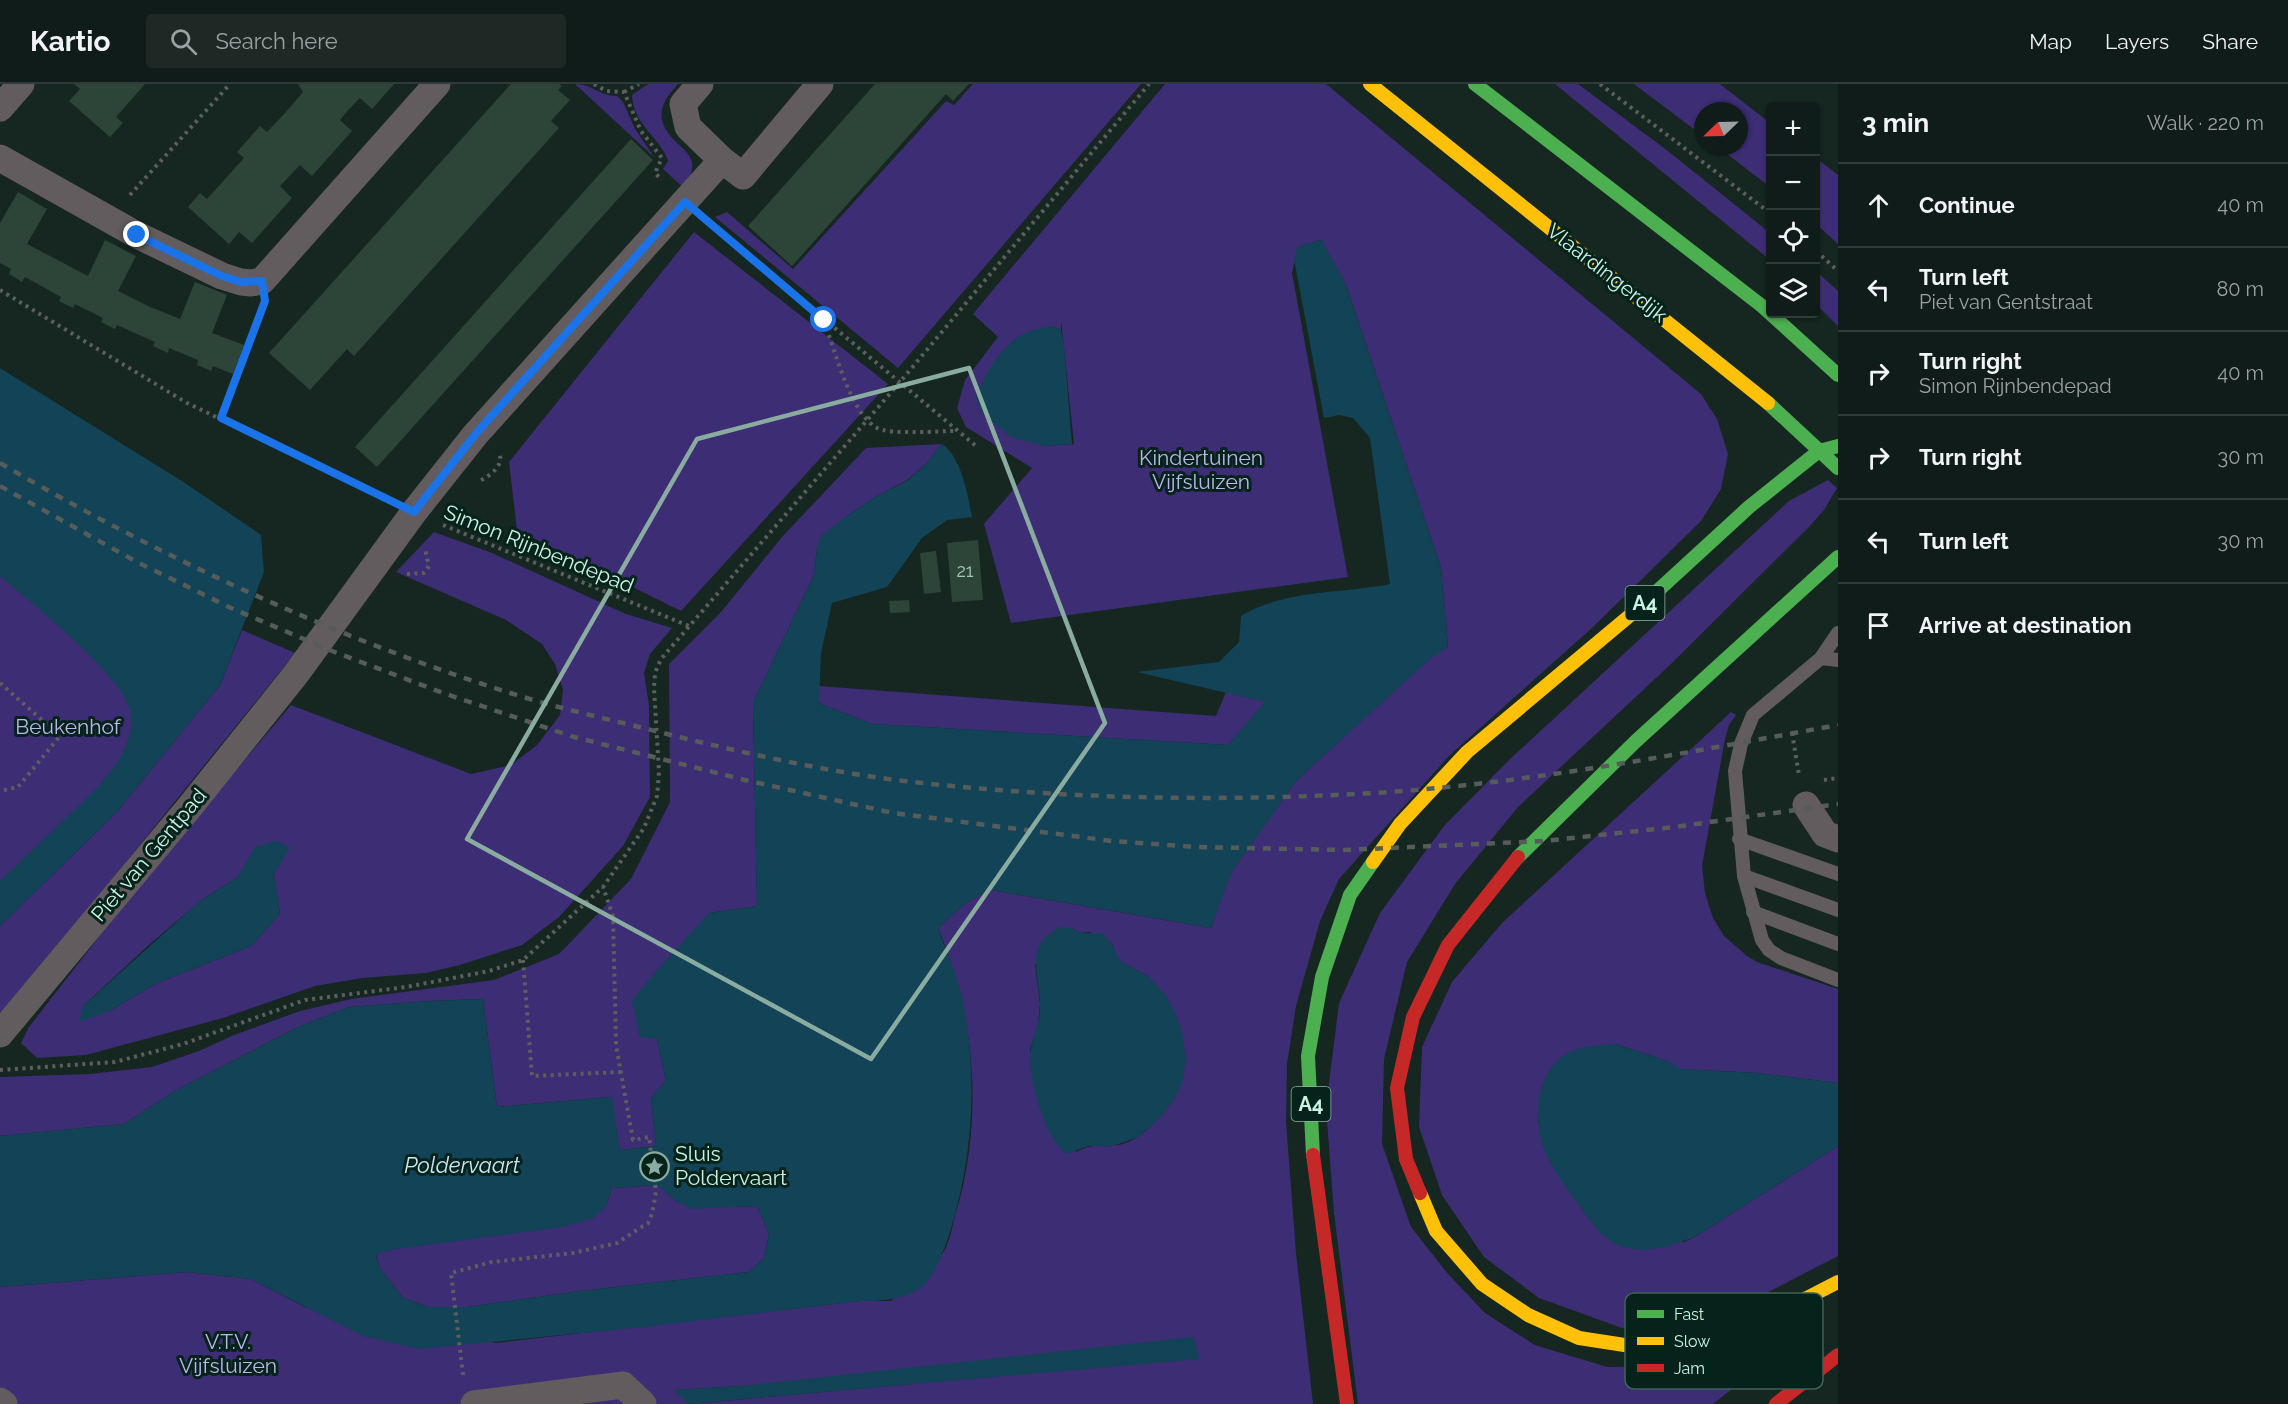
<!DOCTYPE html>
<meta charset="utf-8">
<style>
:root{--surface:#101c19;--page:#1e2926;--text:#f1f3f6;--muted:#9ca1a2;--line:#303a38}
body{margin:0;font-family:Raleway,sans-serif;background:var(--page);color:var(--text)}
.controls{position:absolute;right:18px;top:18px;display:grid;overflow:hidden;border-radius:6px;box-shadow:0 2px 4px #0004}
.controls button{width:54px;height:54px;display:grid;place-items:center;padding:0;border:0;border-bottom:2px solid var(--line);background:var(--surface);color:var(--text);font:30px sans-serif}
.compass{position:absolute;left:1694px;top:18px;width:54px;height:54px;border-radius:50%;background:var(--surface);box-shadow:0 2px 4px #0004;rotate:247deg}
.stop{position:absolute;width:18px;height:18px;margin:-14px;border:4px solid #1a73e8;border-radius:50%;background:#fff}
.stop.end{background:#1a73e8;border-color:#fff;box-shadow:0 2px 6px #0008}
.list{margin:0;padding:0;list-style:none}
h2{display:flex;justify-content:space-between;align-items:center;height:78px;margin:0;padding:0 24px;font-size:26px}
h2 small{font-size:20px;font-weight:400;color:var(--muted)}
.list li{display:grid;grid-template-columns:39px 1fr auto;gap:18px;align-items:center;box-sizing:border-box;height:84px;padding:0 24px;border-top:2px solid var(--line)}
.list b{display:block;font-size:22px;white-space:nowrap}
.list p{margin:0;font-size:20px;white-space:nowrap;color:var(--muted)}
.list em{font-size:20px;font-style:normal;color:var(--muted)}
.icon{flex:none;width:33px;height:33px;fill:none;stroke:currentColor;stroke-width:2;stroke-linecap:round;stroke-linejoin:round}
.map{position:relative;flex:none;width:1838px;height:1320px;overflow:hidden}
header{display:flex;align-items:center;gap:36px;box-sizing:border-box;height:84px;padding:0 30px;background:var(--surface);border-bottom:2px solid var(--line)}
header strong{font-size:28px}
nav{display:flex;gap:33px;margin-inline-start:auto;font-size:21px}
.search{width:420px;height:54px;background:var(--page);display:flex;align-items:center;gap:15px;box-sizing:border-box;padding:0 21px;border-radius:6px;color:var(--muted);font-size:22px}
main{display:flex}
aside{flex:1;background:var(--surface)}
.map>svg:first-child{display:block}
.green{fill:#3d2d74;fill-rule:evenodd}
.water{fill:#124357;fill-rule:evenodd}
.building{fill:#2d4539}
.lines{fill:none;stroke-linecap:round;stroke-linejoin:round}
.path{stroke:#5d5f5f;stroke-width:4;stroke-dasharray:3 4.5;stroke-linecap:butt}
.lane{stroke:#625c5f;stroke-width:14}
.street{stroke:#625c5f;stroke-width:27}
.fast{stroke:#4caf50;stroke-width:14}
.slow{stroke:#ffc107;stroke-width:14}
.jam{stroke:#c62828;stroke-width:14}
.rail{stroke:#555c5a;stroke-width:4.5;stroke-dasharray:8 8;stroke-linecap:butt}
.route{stroke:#1a73e8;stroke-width:8}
.marked{fill:none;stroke:#8aaca0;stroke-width:4.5;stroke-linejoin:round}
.labels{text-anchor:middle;stroke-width:6;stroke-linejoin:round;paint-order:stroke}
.number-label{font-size:18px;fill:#a1c8b9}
.shield{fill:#05231a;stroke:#8eb5a7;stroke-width:1.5}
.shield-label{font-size:20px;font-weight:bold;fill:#c8f4e4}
.street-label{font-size:21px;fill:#c8f4e4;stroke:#05231a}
.park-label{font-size:21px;fill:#bdb6ed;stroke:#05231a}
.poi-label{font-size:21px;fill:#c8f4e4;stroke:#05231a;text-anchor:start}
.water-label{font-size:22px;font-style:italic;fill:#cae8f8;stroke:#05231a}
.key{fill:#05231a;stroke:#406257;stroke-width:1.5}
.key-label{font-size:16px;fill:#c8f4e4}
</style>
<header>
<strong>Kartio</strong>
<div class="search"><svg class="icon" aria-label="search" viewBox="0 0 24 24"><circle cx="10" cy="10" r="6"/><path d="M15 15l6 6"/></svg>Search here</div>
<nav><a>Map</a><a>Layers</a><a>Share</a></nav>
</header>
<main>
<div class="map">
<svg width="1838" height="1320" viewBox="0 0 1838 1320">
<rect width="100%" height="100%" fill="#162621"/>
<path class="green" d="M 575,0 C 592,0 597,11 617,12 L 623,18 L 635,45 L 654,73 Z
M 648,0 L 678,0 C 660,19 654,35 674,56 C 681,63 689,68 692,78 C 694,87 688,96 684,104 L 663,85 L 668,77 C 661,54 633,41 632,11 Z
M 973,0 L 1141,0 L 898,284 L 715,133 L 727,128 L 793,185 L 946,17 L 954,21 Z
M 1165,0 L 1326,0 L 1701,310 L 1717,335 L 1728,370 L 1721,405 L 1701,437 L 1592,544 L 1449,672 L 1339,795 L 1320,837 L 1296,922 L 1287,980 L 1286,1038 L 1296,1169 L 1313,1320 L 0,1320 L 0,1203 L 187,1188 L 251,1195 L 305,1223 L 496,1259 L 860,1217 L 891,1217 C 902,1207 939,1177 944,1167 C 950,1157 952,1143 955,1132 C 984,1038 976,934 938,844 L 967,818 L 991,806 L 1211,844 L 1230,789 L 1296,697 L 1431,573 L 1448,563 L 1441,484 L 1346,201 L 1321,156 L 1298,163 L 1292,189 L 1348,493 L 1011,539 L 984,440 L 1032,384 L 966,343 L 957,324 L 965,296 L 998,253 L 973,230 ZM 1061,237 L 1074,360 L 1044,362 L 982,300 L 997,274 L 1014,256 L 1051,242 L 1061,246 ZM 1071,844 L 1080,849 L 1090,848 L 1112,860 L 1118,876 L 1149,893 L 1175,1014 C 1159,1034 1140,1060 1112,1062 C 1095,1063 1094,1059 1076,1068 L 1030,966 L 1038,941 L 1040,920 L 1035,881 ZM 1199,1274 L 689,1320 L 675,1306 L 741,1302 Z
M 1555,0 L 1578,0 L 1668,67 L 1770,149 L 1770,176 Z
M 1634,0 L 1720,0 L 1770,39 L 1770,103 L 1718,63 L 1739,63 L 1739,27 L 1703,27 L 1703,52 Z
M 1816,74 L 1838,91 L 1838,160 L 1816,140 Z
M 694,148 L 888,300 L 681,527 L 517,446 L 509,378 Z
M 1816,187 L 1838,207 L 1838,242 L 1816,220 Z
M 942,360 L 927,379 L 906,397 L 877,412 L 847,432 L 817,464 L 814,491 L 753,619 L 757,822 L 709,829 L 657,955 L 666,996 L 651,1014 L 656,1062 L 620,1066 L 611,1013 L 497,1023 L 483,915 L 431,917 L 349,923 L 296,944 L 175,1007 L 124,1040 L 0,1052 L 0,993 L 90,990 L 152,983 L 199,967 L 234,951 L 300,927 L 351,915 L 494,896 L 559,870 L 631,795 L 670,718 L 669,580 L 721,528 L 782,453 L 866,364 Z
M 1828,396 L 1837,404 L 1824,426 L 1809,443 L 1672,579 L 1518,723 L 1455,800 L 1407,878 L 1384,975 L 1382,1060 L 1411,1143 L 1448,1190 L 1485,1229 L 1535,1261 L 1607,1283 L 1689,1282 L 1751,1264 L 1813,1235 L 1815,1240 L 1713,1320 L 1358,1320 L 1334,1129 L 1326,1023 L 1339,919 L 1380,829 L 1444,742 L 1509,676 L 1789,417 Z
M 434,448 L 492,469 L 626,530 L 672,544 L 650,570 L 644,589 L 649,621 L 650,713 L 623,762 L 559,833 L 522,861 L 460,881 L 426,889 L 362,894 L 315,902 L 223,934 L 86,971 L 37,974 L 21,959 L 29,943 L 133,809 L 291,621 L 471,690 L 511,681 L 537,661 L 560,631 L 563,606 L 555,580 L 542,560 L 506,536 L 396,488 ZM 274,790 L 280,830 L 251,862 L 157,899 L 108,928 L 83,922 L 150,860 L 203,815 L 238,793 Z
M 0,479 L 162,640 L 0,803 Z
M 242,546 L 295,569 L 0,934 L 0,842 L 116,729 L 220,601 Z
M 819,602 L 1216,632 L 1226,608 L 1266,618 L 1228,661 L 872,640 L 819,619 Z
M 1731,628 L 1736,631 L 1729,641 L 1725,655 L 1702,782 L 1705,809 L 1713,834 L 1724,852 L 1747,872 L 1757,878 L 1838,905 L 1838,999 L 1757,989 L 1681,985 L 1664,976 L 1615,960 L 1538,1036 C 1545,1078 1572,1111 1597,1145 L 1684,1158 L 1698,1151 L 1838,1062 L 1838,1172 L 1730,1228 L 1622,1244 L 1539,1214 L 1484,1173 L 1442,1111 L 1419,1043 L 1422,963 L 1452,898 L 1502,839 Z
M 658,1101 L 677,1118 L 731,1123 L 757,1122 L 769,1150 L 764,1174 L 749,1188 L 580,1207 L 467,1223 L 429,1223 L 403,1214 L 379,1183 L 376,1169 L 606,1122 L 612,1104 Z"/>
<path class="water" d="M 1322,156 L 1346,201 L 1441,484 L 1448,563 L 1431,574 L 1296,697 L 1231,789 L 1211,844 L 991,806 L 967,818 L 938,844 C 946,868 958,892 963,917 C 978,994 973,1073 950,1148 C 946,1161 933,1196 921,1204 C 902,1216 882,1217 860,1217 L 645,1243 L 419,1265 L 363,1252 L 251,1195 L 187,1188 L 0,1203 L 0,1052 L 124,1040 L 175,1007 L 296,944 L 349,923 L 431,917 L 483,915 L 497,1023 L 612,1013 L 620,1066 L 656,1062 L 651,1014 L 666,996 L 657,955 L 640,953 L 632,917 L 651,893 L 709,829 L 757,822 L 753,619 L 814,491 L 817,464 L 821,452 L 847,432 L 877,412 L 907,397 L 927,379 L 942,360 C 961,372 968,411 972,433 L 947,436 L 922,454 L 887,503 L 832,519 L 821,569 L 819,619 L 872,640 L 1228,661 L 1265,618 L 1137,588 L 1219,578 L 1239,558 L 1241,532 C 1286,505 1341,510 1390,500 L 1370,354 L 1353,334 L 1339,331 L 1324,334 L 1294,175 L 1298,162 ZM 657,1101 L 677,1118 L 692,1125 L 757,1122 L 769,1150 L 764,1174 L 749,1188 L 580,1207 L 467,1223 L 429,1223 L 403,1214 L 379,1183 L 376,1170 L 396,1165 L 563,1143 L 594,1134 L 606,1122 L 612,1104 Z
M 1051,242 L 1061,246 L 1064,262 L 1072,360 L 1044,362 L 1011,353 L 982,329 L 976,313 C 986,288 1002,259 1028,248 C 1035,245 1043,244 1051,242 Z
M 0,284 L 185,399 L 261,451 L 264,488 L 220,601 L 116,729 L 0,842 L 0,797 C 22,776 44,755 66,734 C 85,716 104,699 118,677 C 127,663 135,642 130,625 C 118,587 32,520 0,492 Z
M 275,757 L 290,763 L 274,790 L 280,830 L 251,862 L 157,899 L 108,928 L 79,938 L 83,922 L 200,817 L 238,793 L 255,763 Z
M 1060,843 L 1071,844 L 1080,849 L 1102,849 L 1112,860 L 1119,876 L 1149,893 L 1167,913 L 1177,933 L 1183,952 L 1186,975 L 1183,996 L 1175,1014 L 1159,1035 L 1138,1053 L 1113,1062 L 1088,1062 L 1067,1070 C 1045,1057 1026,989 1031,965 C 1034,949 1041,936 1040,920 C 1039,889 1024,861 1060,843 Z
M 1615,960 L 1664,976 L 1682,985 L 1757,989 L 1838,999 L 1838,1062 L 1698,1151 C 1677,1161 1652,1169 1628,1164 C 1604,1160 1591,1137 1578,1120 C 1567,1105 1554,1087 1546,1070 C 1532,1039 1535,985 1570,968 C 1583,962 1601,961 1615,960 Z
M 1193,1253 L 1200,1275 L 688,1320 L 674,1306 L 741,1302 Z"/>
<path class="building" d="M 74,0 L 145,0 L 116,33 L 123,39 L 110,53 L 69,17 L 80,5 Z
M 298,0 L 394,0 L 372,25 L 360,14 L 349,25 L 340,36 L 352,47 L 312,92 L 300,81 L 280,102 L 292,114 L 252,159 L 239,148 L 229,160 L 188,123 L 200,109 L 207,115 L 244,74 L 237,68 L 260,42 L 267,48 L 286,28 L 303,8 Z
M 511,0 L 559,0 L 562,2 L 558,6 L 570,16 L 551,37 L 559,44 L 354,272 L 347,265 L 310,306 L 269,269 Z
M 875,0 L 969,0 L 953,17 L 946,10 L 792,182 L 748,142 Z
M 631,55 L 653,76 L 377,383 L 355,363 Z
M 18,108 L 47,125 L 27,160 L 88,192 L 105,156 L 136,172 L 118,207 L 148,222 L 180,235 L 195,198 L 227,211 L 212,249 L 244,261 L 233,290 L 213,282 L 211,287 L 197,281 L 198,276 L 169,264 L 168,269 L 153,262 L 155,258 L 117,241 L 115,245 L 101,238 L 103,234 L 75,220 L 73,224 L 59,217 L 61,213 L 25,193 L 22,198 L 9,190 L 11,185 L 0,179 L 0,139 Z
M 978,456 L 983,516 L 952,518 L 947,459 Z
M 936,467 L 941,508 L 924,510 L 920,469 Z
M 909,516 L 910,528 L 890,529 L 889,517 Z"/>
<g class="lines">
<path class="path" d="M 594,0 L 606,7 L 624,8 L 641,47 L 662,74 L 655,89 L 662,96
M 1600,0 L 1770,129
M 624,8 L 639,0
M 130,111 L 230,0
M 708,138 L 976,362
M 1816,167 L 1838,187
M 0,206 L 187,319 L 387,415
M 824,237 C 835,266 850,329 877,344 C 889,351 941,347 956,347
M 221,335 L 260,229
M 481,396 C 491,391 502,383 500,371
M 443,441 L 689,542
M 407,490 L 424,489 L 429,482 L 425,465
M 0,599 L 60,652 L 18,703 L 0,707
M 1792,649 L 1799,691
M 1824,696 L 1838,694
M 523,876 L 532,992 L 621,988
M 0,986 L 115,978 L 183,960 L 305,916 L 406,903 L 489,887 L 523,876 L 603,803 L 644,744 L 657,712 L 659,688 L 654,604 L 655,589 L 661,575 L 900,298 L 1149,0
M 463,1291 L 451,1189 L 492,1178 L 573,1169 L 617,1159 L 640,1144 L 648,1139 L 652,1130 L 656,1108 L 649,1053 L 633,1056 L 616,961 L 613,832 L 603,803"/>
<path class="lane" d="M 1838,549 L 1821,574 L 1753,631 L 1741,660 L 1735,687 L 1744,792 L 1762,856 L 1769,866 L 1781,874 L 1838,896
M 1821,574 L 1838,576
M 1739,755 L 1838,790
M 1744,792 L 1838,826
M 1753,828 L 1838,860"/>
<path class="street" d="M 700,0 L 683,20 L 688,43 L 722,76 L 743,92 L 820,0
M 0,24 L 21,0
M 0,74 L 137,151 L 222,192 L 241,198 L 251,199 L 262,197 L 437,0
M 1806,721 L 1825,750 L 1838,755
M 0,950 L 188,725 L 296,590 L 414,428 L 475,351 L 722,76
M 0,1317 L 4,1320
M 474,1320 L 623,1301 L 643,1320"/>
<path class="fast" d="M 1475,0 L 1762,222 L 1838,291
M 1768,319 L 1838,384
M 1640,523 L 1749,423 L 1819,367 L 1838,362
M 1518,773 L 1636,657 L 1838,473
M 1313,1071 L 1308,972 L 1322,893 L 1350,811 L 1373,778"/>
<path class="slow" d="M 1370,0 L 1768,319
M 1373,778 L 1400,740 L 1467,668 L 1640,523
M 1420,1109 L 1436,1147 L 1482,1200 L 1528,1231 L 1579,1254 L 1644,1264 L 1702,1254 L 1760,1238 L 1838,1198"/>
<path class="jam" d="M 1313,1071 L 1347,1320
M 1420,1109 L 1406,1075 L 1397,1004 L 1413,933 L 1448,861 L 1518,773
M 1776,1320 L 1838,1271"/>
<path class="rail" d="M 0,379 C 166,476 339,556 523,613 C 563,625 603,634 643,644 C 727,665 811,685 896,696 C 1049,714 1202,718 1355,710 C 1518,702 1678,670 1838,641
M 0,402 L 137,478 L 231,524 L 332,567 L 443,609 L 574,653 L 745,696 L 893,729 L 1112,757 L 1196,763 L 1345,766 L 1544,757 L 1675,743 L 1838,720"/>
</g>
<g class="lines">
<path class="route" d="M 137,151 L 222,192 L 241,198 L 262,197 L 265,217 L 221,334 L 414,428 L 478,347 L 685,118 L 824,236"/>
</g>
<path class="marked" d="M 969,284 L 1105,639 L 871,975 L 467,755 L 697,355 Z"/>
<defs>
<symbol id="sight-ring" viewBox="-11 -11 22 22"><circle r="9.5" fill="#05231a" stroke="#8aaca0" stroke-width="1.5"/><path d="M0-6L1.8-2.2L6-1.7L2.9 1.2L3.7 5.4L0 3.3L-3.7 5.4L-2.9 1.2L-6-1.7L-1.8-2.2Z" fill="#8aaca0"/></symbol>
</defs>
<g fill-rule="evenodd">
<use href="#sight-ring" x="638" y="1066" width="33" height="33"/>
</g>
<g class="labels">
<g class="number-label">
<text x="965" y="493">21</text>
</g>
<g class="shield">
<rect x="1625.5" y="502" width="39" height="34" rx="4.5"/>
<rect x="1291.5" y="1003" width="39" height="34" rx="4.5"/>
</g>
<g class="shield-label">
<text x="1645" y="526">A4</text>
<text x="1311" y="1027">A4</text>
</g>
<g class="street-label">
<text transform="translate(1607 189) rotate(38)" y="7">Vlaardingerdijk</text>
<text transform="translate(539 465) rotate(22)" y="7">Simon Rijnbendepad</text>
<text transform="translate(149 771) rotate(-50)" y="7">Piet van Gentpad</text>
</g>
<g class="park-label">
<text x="1201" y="381">Kindertuinen<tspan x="1201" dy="24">Vijfsluizen</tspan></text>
<text x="68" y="650">Beukenhof</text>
<text x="228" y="1265">V.T.V.<tspan x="228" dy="24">Vijfsluizen</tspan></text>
</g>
<g class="poi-label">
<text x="675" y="1077">Sluis<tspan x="675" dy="24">Poldervaart</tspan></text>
</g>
<g class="water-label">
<text x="462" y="1089">Poldervaart</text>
</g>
</g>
<rect x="1625" y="1209" width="198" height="96" rx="9" class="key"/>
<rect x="1637" y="1226" width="27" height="8" fill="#4caf50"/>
<rect x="1637" y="1253" width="27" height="8" fill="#ffc107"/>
<rect x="1637" y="1280" width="27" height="8" fill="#c62828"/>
<g class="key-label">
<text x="1674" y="1236">Fast</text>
<text x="1674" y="1263">Slow</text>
<text x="1674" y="1290">Jam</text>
</g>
</svg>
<div class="controls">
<button>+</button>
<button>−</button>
<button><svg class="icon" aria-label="locate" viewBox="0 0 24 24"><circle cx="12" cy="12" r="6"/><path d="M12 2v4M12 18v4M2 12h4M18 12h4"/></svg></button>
<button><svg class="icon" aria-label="layers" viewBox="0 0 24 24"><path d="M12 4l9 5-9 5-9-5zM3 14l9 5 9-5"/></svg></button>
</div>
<svg class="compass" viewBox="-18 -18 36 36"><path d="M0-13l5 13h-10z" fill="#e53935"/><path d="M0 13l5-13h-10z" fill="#9ca1a2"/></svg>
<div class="stop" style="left:824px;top:236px"></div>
<div class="stop end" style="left:137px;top:151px"></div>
</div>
<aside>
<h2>3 min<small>Walk · 220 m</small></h2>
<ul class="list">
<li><svg class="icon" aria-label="ahead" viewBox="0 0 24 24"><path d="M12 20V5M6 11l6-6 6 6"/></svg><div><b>Continue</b></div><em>40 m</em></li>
<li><svg class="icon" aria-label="left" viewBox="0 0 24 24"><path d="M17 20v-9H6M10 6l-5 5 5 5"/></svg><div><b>Turn left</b><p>Piet van Gentstraat</p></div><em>80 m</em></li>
<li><svg class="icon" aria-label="right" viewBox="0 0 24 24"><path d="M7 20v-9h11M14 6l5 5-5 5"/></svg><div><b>Turn right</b><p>Simon Rijnbendepad</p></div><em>40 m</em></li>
<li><svg class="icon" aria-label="right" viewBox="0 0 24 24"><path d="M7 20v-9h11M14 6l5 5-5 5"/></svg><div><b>Turn right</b></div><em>30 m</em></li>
<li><svg class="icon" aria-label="left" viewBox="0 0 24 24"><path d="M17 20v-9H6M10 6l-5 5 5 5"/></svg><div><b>Turn left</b></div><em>30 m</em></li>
<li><svg class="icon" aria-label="arrive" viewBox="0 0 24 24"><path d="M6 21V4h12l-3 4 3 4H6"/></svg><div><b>Arrive at destination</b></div></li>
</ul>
</aside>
</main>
